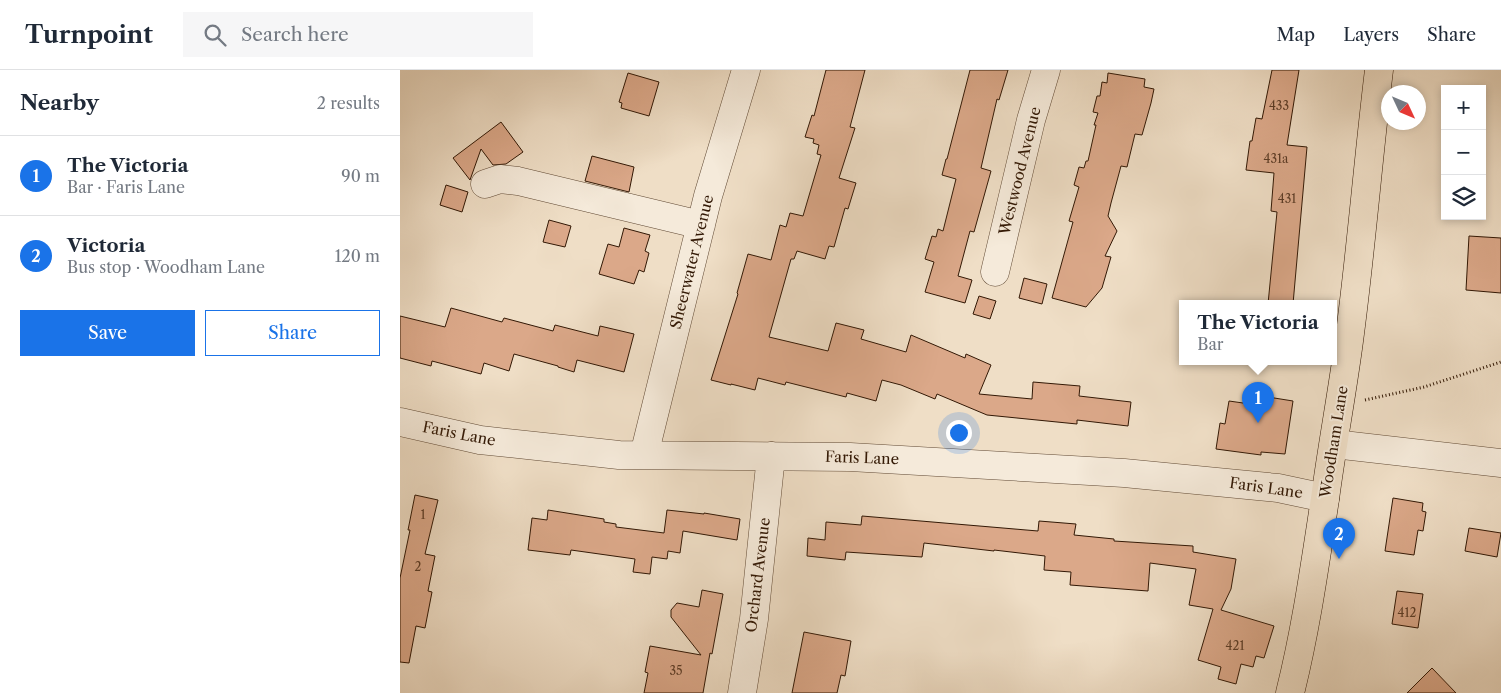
<!DOCTYPE html>
<meta charset="utf-8">
<style>
:root{--surface:#fff;--page:#f6f6f7;--text:#1f2937;--muted:#747a83;--line:#e0e1e3;--accent:#1a73e8}
body{margin:0;font-family:"Libre Caslon Text",serif;background:var(--page);color:var(--text)}
.controls{position:absolute;right:15px;top:15px;display:grid;overflow:hidden;border-radius:0px;box-shadow:0 2px 8px #0003}
.controls button{width:45px;height:45px;display:grid;place-items:center;padding:0;border:0;border-bottom:1px solid var(--line);background:var(--surface);color:var(--text);font:25px sans-serif}
.compass{position:absolute;left:981px;top:15px;width:45px;height:45px;border-radius:50%;background:var(--surface);box-shadow:0 2px 8px #0003;rotate:134deg}
.you{position:absolute;left:558px;top:362px;width:18px;height:18px;margin:-12px;border:4px solid #fff;border-radius:50%;background:#1a73e8;box-shadow:0 0 0 8px #1a73e833}
.badge{display:grid;place-items:center;width:32px;height:32px;border-radius:50%;background:var(--accent);color:#fff;font-size:16px;font-weight:700}
.pin{position:absolute;translate:-50% -41px;filter:drop-shadow(0 1px 2px #0008)}
.pin::after{content:'';position:absolute;top:26px;width:18px;height:15px;background:inherit;clip-path:polygon(0 0,100% 0,50% 100%)}
.popup{position:absolute;left:779px;top:230px;width:158px;height:65px;box-sizing:border-box;display:grid;place-content:center;border-radius:0px;background:var(--surface);filter:drop-shadow(0 1px 4px #0005);font-size:16px;white-space:nowrap;color:var(--muted)}
.popup b{font-size:19px;color:var(--text)}
.popup::after{content:'';position:absolute;left:50%;top:100%;margin-left:-10px;border:10px solid transparent;border-top-color:var(--surface)}
.list{margin:0;padding:0;list-style:none}
h2{display:flex;justify-content:space-between;align-items:center;height:65px;margin:0;padding:0 20px;font-size:21px}
h2 small{font-size:16px;font-weight:400;color:var(--muted)}
.list li{display:grid;grid-template-columns:32px 1fr auto;gap:15px;align-items:center;box-sizing:border-box;height:80px;padding:0 20px;border-top:1px solid var(--line)}
.list b{display:block;font-size:19px;white-space:nowrap}
.list p{margin:0;font-size:16px;white-space:nowrap;color:var(--muted)}
.list em{font-size:16px;font-style:normal;color:var(--muted)}
.actions{display:flex;gap:10px;padding:15px 20px}
.actions a{flex:1;padding:11px 0;border:1px solid var(--accent);border-radius:0px;text-align:center;font-size:18px;color:var(--accent)}
.actions .main{background:var(--accent);color:#fff}
.icon{flex:none;width:28px;height:28px;fill:none;stroke:currentColor;stroke-width:2;stroke-linecap:round;stroke-linejoin:round}
.map{position:relative;flex:none;width:1101px;height:623px;overflow:hidden}
header{display:flex;align-items:center;gap:30px;box-sizing:border-box;height:70px;padding:0 25px;background:var(--surface);border-bottom:1px solid var(--line)}
header strong{font-size:24px}
nav{display:flex;gap:28px;margin-inline-start:auto;font-size:18px}
.search{width:350px;height:45px;background:var(--page);display:flex;align-items:center;gap:12px;box-sizing:border-box;padding:0 18px;border-radius:0px;color:var(--muted);font-size:19px}
main{display:flex}
aside{flex:1;background:var(--surface)}
.map>svg:first-child{display:block}
.building{fill:#dba889;stroke:#321805}
.lines{fill:none;stroke-linecap:round;stroke-linejoin:round}
.minor-casing{stroke:#614a35;stroke-width:29}
.major-casing{stroke:#321805;stroke-width:29}
.path{stroke:#321805;stroke-width:3;stroke-dasharray:1 2.5;stroke-linecap:butt}
.minor{stroke:#f5eada;stroke-width:28}
.major{stroke:#efdec6;stroke-width:28}
.labels{text-anchor:middle;stroke-width:4;stroke-linejoin:round;paint-order:stroke}
.number-label{font-size:12px;fill:#5c3c26}
.street-label{font-size:15px;fill:#321805;stroke:#f5eada}
</style>
<header>
<strong>Turnpoint</strong>
<div class="search"><svg class="icon" aria-label="search" viewBox="0 0 24 24"><circle cx="10" cy="10" r="6"/><path d="M15 15l6 6"/></svg>Search here</div>
<nav><a>Map</a><a>Layers</a><a>Share</a></nav>
</header>
<main>
<aside>
<h2>Nearby<small>2 results</small></h2>
<ul class="list">
<li><span class="badge">1</span><div><b>The Victoria</b><p>Bar · Faris Lane</p></div><em>90 m</em></li>
<li><span class="badge">2</span><div><b>Victoria</b><p>Bus stop · Woodham Lane</p></div><em>120 m</em></li>
</ul>
<div class="actions"><a class="main">Save</a><a>Share</a></div>
</aside>
<div class="map">
<svg width="1101" height="623" viewBox="0 0 1101 623">
<rect width="100%" height="100%" fill="#efdec6"/>
<filter id="stains"><feTurbulence type="fractalNoise" baseFrequency=".004" numOctaves="4"/><feColorMatrix values="0 0 0 0 .2 0 0 0 0 .09 0 0 0 0 .02 0 0 0 .5 -.17"/></filter>
<radialGradient id="worn" r=".72"><stop offset=".6" stop-color="#630" stop-opacity="0"/><stop offset="1" stop-color="#630" stop-opacity=".3"/></radialGradient>
<path class="building" d="M 426,0 L 465,0 L 450,57 L 455,58 L 439,108 L 456,113 L 448,139 L 445,138 L 434,177 L 429,176 L 425,189 L 397,181 L 394,189 L 391,189 L 369,267 L 428,281 L 436,253 L 464,260 L 461,269 L 506,282 L 511,265 L 565,288 L 566,284 L 591,295 L 579,324 L 632,329 L 633,312 L 680,316 L 679,326 L 731,332 L 728,356 L 677,350 L 677,354 L 587,345 L 537,324 L 535,329 L 501,315 L 482,310 L 476,331 L 447,323 L 446,327 L 386,312 L 385,315 L 358,308 L 355,320 L 331,314 L 331,315 L 311,310 L 338,224 L 337,223 L 348,184 L 371,190 L 380,155 L 386,157 L 390,143 L 403,146 L 421,85 L 417,84 L 419,75 L 413,73 L 414,69 L 405,67 L 412,45 L 414,46 Z
M 570,0 L 608,0 L 599,30 L 597,29 L 581,98 L 591,101 L 574,162 L 570,161 L 558,206 L 572,210 L 565,233 L 525,222 L 534,192 L 525,189 L 532,166 L 536,167 L 538,159 L 543,161 L 556,109 L 542,105 L 546,89 L 547,89 Z
M 872,0 L 899,0 L 887,75 L 907,77 L 893,234 L 868,234 L 877,142 L 871,141 L 874,103 L 846,100 L 850,71 L 852,71 L 856,48 L 862,49 Z
M 228,3 L 259,12 L 249,46 L 221,38 L 222,33 L 219,32 Z
M 708,3 L 745,9 L 744,17 L 754,19 L 751,33 L 742,65 L 735,64 L 727,97 L 721,96 L 711,133 L 708,146 L 717,161 L 705,186 L 711,187 L 702,218 L 686,237 L 652,228 L 673,152 L 669,151 L 679,117 L 674,115 L 679,97 L 684,98 L 686,91 L 688,91 L 696,55 L 694,55 L 698,43 L 693,42 L 697,26 L 700,26 L 702,12 L 707,13 Z
M 101,52 L 123,82 L 106,94 L 93,95 L 81,79 L 70,110 L 53,88 Z
M 192,86 L 234,97 L 229,122 L 185,111 Z
M 46,115 L 68,122 L 62,142 L 40,135 Z
M 149,150 L 171,156 L 165,177 L 143,172 Z
M 224,158 L 250,165 L 245,181 L 249,183 L 244,202 L 239,200 L 234,214 L 199,204 L 208,174 L 219,177 Z
M 1069,166 L 1101,168 L 1101,223 L 1066,220 Z
M 624,208 L 647,214 L 642,234 L 619,228 Z
M 579,226 L 596,231 L 590,249 L 573,244 Z
M 51,238 L 102,252 L 104,248 L 153,261 L 155,255 L 198,266 L 200,256 L 234,264 L 224,302 L 177,290 L 174,302 L 158,297 L 158,296 L 114,284 L 109,301 L 84,293 L 81,304 L 32,291 L 31,296 L 0,288 L 0,246 L 45,257 Z
M 852,316 L 870,318 L 868,327 L 893,331 L 885,384 L 861,382 L 861,385 L 816,379 L 820,353 L 825,354 L 829,331 L 850,334 Z
M 15,425 L 38,430 L 25,484 L 35,486 L 28,521 L 32,522 L 25,558 L 16,556 L 9,593 L 0,592 L 0,508 L 10,460 L 8,460 Z
M 993,428 L 1023,433 L 1022,441 L 1026,442 L 1023,461 L 1018,460 L 1014,485 L 985,481 Z
M 148,440 L 204,449 L 204,452 L 216,454 L 216,457 L 264,463 L 267,440 L 304,444 L 304,443 L 340,449 L 337,470 L 283,461 L 280,483 L 268,481 L 267,489 L 252,487 L 250,504 L 233,502 L 235,489 L 171,480 L 170,485 L 128,480 L 132,448 L 147,450 Z
M 462,446 L 638,461 L 639,451 L 676,454 L 674,465 L 714,469 L 714,471 L 793,476 L 793,482 L 836,489 L 831,519 L 821,540 L 874,556 L 864,588 L 856,586 L 853,597 L 841,594 L 836,614 L 818,609 L 821,597 L 798,590 L 813,539 L 789,535 L 796,499 L 750,493 L 748,521 L 670,515 L 671,502 L 644,500 L 645,486 L 594,480 L 594,481 L 524,473 L 522,487 L 446,482 L 445,490 L 407,486 L 408,468 L 425,470 L 426,452 L 461,455 Z
M 1069,458 L 1101,463 L 1097,487 L 1065,481 Z
M 302,520 L 323,524 L 312,584 L 310,583 L 303,623 L 244,623 L 248,603 L 245,602 L 250,576 L 301,585 L 271,547 L 271,540 L 277,533 L 299,537 Z
M 997,521 L 1023,524 L 1018,558 L 992,554 Z
M 404,562 L 451,571 L 445,606 L 441,605 L 437,623 L 392,623 Z
M 1032,598 L 1056,623 L 1007,623 Z"/>
<g class="lines">
<defs>
<path id="minor" d="M 85,114 L 100,109 L 118,111 L 301,155
M 595,202 L 631,50 L 646,0
M 0,352 L 80,370 L 219,385 L 450,387 L 724,403 L 878,418 L 925,428
M 934,374 L 1101,393
M 244,385 L 308,126 L 346,0
M 342,623 L 354,549 L 371,386"/>
<path id="major" d="M 890,623 C 906,559 915,494 925,429 C 932,376 942,324 949,271 C 961,181 968,90 979,0"/>
</defs>
<use href="#minor" class="minor-casing"/>
<use href="#major" class="major-casing"/>
<path class="path" d="M 965,330 L 1024,317 L 1101,292"/>
<use href="#minor" class="minor"/>
<use href="#major" class="major"/>
</g>
<g class="labels">
<g class="number-label">
<text x="879" y="40">433</text>
<text x="876" y="93">431a</text>
<text x="887" y="133">431</text>
<text x="23" y="449">1</text>
<text x="18" y="501">2</text>
<text x="1007" y="547">412</text>
<text x="835" y="580">421</text>
<text x="276" y="605">35</text>
</g>
<g class="street-label">
<text transform="translate(620 101) rotate(-76)" y="5">Westwood Avenue</text>
<text transform="translate(292 192) rotate(-76)" y="5">Sheerwater Avenue</text>
<text transform="translate(59 364) rotate(11)" y="5">Faris Lane</text>
<text transform="translate(934 372) rotate(-81)" y="5">Woodham Lane</text>
<text transform="translate(462 388) rotate(2)" y="5">Faris Lane</text>
<text transform="translate(866 418) rotate(8)" y="5">Faris Lane</text>
<text transform="translate(358 505) rotate(-83)" y="5">Orchard Avenue</text>
</g>
</g>
<rect width="100%" height="100%" filter="url(#stains)"/>
<rect width="100%" height="100%" fill="url(#worn)"/>
</svg>
<div class="controls">
<button>+</button>
<button>−</button>
<button><svg class="icon" aria-label="layers" viewBox="0 0 24 24"><path d="M12 4l9 5-9 5-9-5zM3 14l9 5 9-5"/></svg></button>
</div>
<svg class="compass" viewBox="-18 -18 36 36"><path d="M0-13l5 13h-10z" fill="#e53935"/><path d="M0 13l5-13h-10z" fill="#747a83"/></svg>
<div class="you"></div>
<div class="pin badge" style="left:858px;top:353px">1</div>
<div class="popup"><b>The Victoria</b>Bar</div>
<div class="pin badge" style="left:939px;top:489px">2</div>
</div>
</main>
